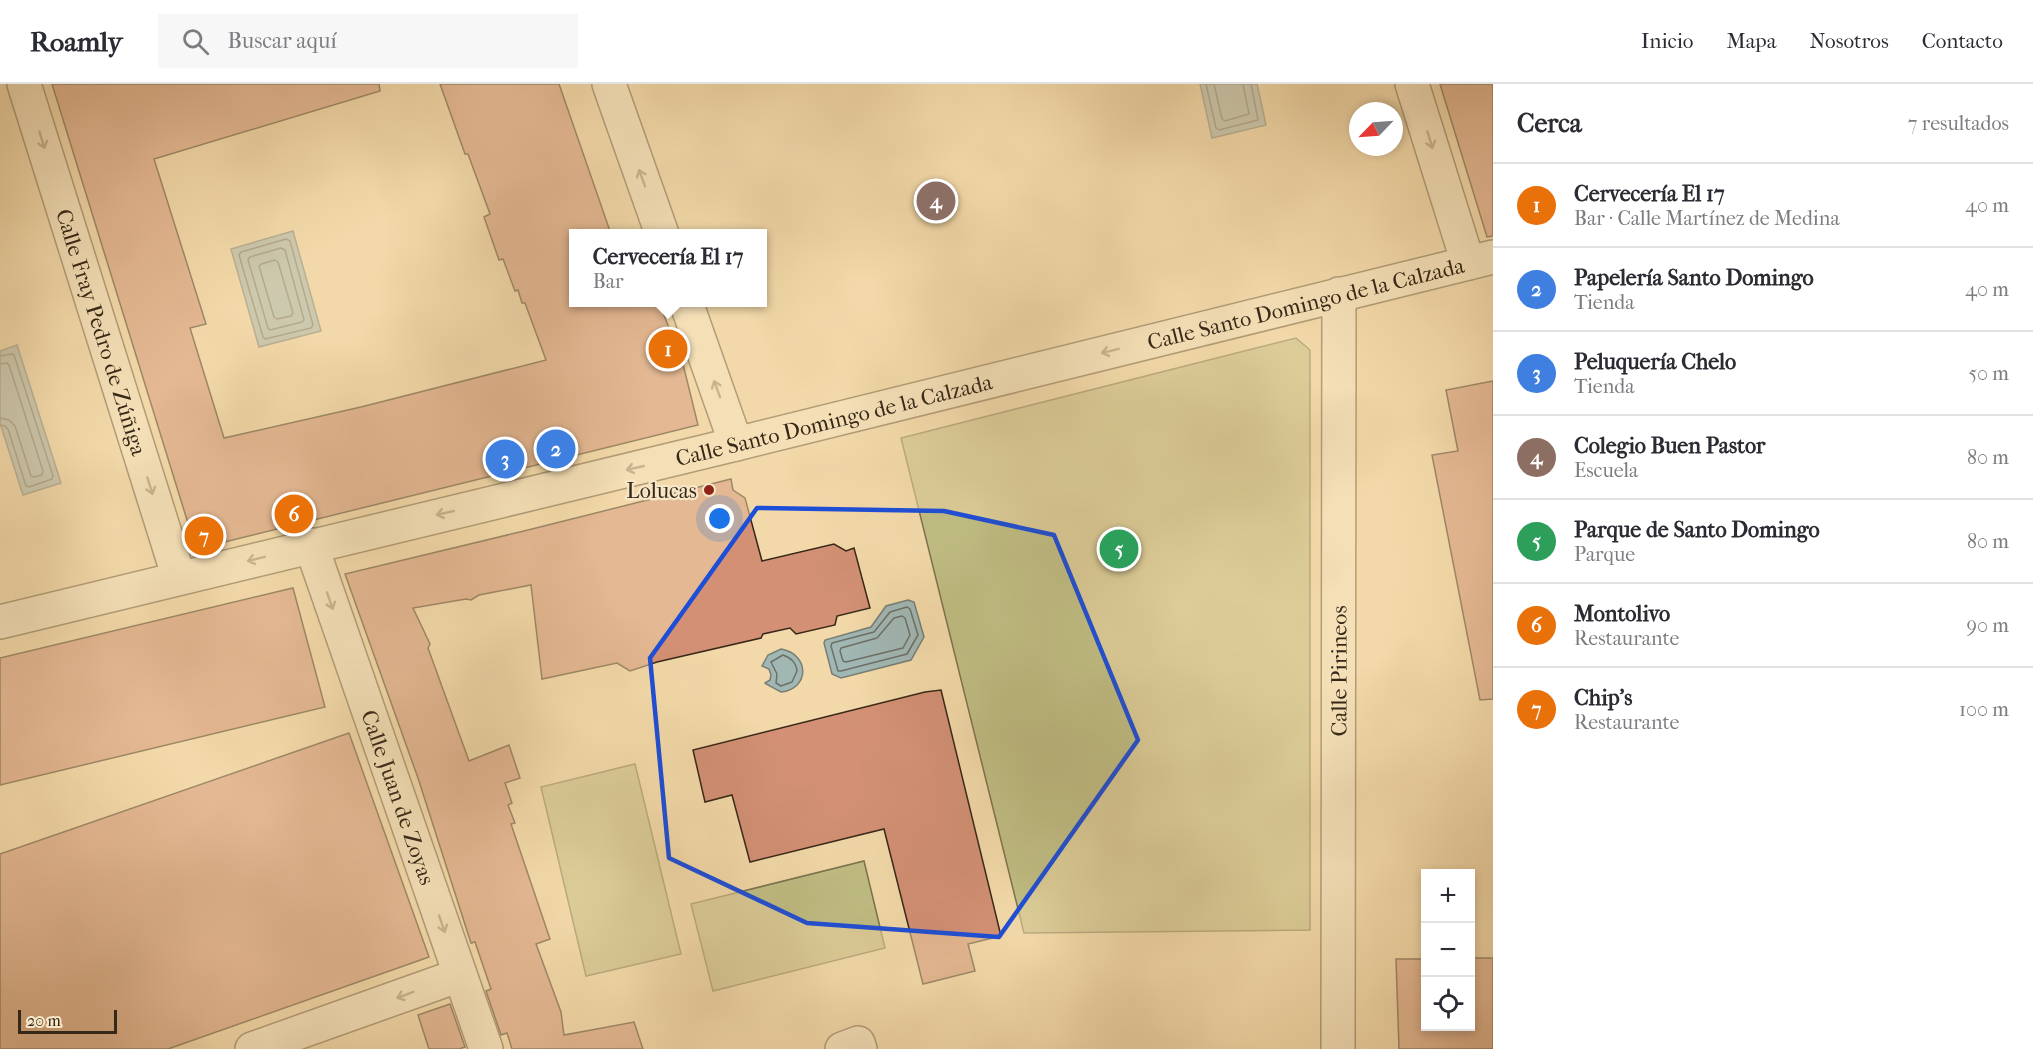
<!DOCTYPE html>
<html lang="es">
<meta charset="utf-8">
<style>
:root{--surface:#fff;--page:#f7f7f7;--text:#2b2b33;--muted:#7c7c81;--line:#e1e1e2;--accent:#b45309}
body{margin:0;font-family:"IM FELL French Canon",serif;background:var(--page);color:var(--text)}
.controls{position:absolute;right:18px;bottom:18px;display:grid;overflow:hidden;border-radius:0px;box-shadow:0 3px 9px #0003}
.controls button{width:54px;height:54px;display:grid;place-items:center;padding:0;border:0;border-bottom:2px solid var(--line);background:var(--surface);color:var(--text);font:30px sans-serif}
.compass{position:absolute;left:1349px;top:18px;width:54px;height:54px;border-radius:50%;background:var(--surface);box-shadow:0 3px 9px #0003;rotate:245deg}
.scale{position:absolute;left:18px;bottom:15px;width:99px;box-sizing:border-box;padding-left:6px;border:3px solid #362818;border-top:0;font-size:16px;line-height:21px;white-space:nowrap;color:#362818;-webkit-text-stroke:4px #f7e6c7;paint-order:stroke}
.you{position:absolute;left:720px;top:435px;width:21px;height:21px;margin:-15px;border:4px solid #fff;border-radius:50%;background:#1a73e8;box-shadow:0 0 0 9px #1a73e833}
.badge{display:grid;place-items:center;width:39px;height:39px;border-radius:50%;background:var(--accent);color:#fff;font-size:20px;font-weight:700}
.pin{position:absolute;translate:-50% -50%;border:3px solid #fff;box-shadow:0 2px 6px #0006}
.popup{position:absolute;left:569px;top:145px;width:198px;height:78px;box-sizing:border-box;display:grid;place-content:center;border-radius:0px;background:var(--surface);filter:drop-shadow(0 2px 4px #0005);font-size:20px;white-space:nowrap;color:var(--muted)}
.popup b{font-size:22px;color:var(--text)}
.popup::after{content:'';position:absolute;left:50%;top:100%;margin-left:-12px;border:12px solid transparent;border-top-color:var(--surface)}
.list{margin:0;padding:0;list-style:none}
h2{display:flex;justify-content:space-between;align-items:center;height:78px;margin:0;padding:0 24px;font-size:26px}
h2 small{font-size:20px;font-weight:400;color:var(--muted)}
.list li{display:grid;grid-template-columns:39px 1fr auto;gap:18px;align-items:center;box-sizing:border-box;height:84px;padding:0 24px;border-top:2px solid var(--line)}
.list b{display:block;font-size:22px;white-space:nowrap}
.list p{margin:0;font-size:20px;white-space:nowrap;color:var(--muted)}
.list em{font-size:20px;font-style:normal;color:var(--muted)}
.icon{flex:none;width:33px;height:33px;fill:none;stroke:currentColor;stroke-width:2;stroke-linecap:round;stroke-linejoin:round}
.map{position:relative;flex:none;width:1493px;height:965px;overflow:hidden}
header{display:flex;align-items:center;gap:36px;box-sizing:border-box;height:84px;padding:0 30px;background:var(--surface);border-bottom:2px solid var(--line)}
header strong{font-size:28px}
nav{display:flex;gap:33px;margin-inline-start:auto;font-size:21px}
.search{width:420px;height:54px;background:var(--page);display:flex;align-items:center;gap:15px;box-sizing:border-box;padding:0 21px;border-radius:0px;color:var(--muted);font-size:22px}
main{display:flex}
aside{flex:1;background:var(--surface)}
.map>svg:first-child{display:block}
.green{fill:#c0be84;stroke:#7b734e;stroke-width:1.5}
.water{fill:#a1b7b4;stroke:#767e76;stroke-width:1.5}
.lines{fill:none;stroke-linecap:round;stroke-linejoin:round}
.shore{stroke:#6c7066;stroke-width:1.5}
.building{fill:#d39075;stroke:#362818;stroke-width:1.5}
.minor-casing{stroke:#65543c;stroke-width:36}
.minor{stroke:#f7e6c7;stroke-width:33}
.oneway{stroke:#968770}
.marked{fill:none;stroke:#1d4ed8;stroke-width:4.5;stroke-linejoin:round}
.poi-dot{fill:#8f2418;stroke:#f7e6c7;stroke-width:2}
.labels{text-anchor:middle;stroke-width:4.5;stroke-linejoin:round;paint-order:stroke}
.street-label{font-size:22px;fill:#362818;stroke:#f7e6c7}
.poi-label{font-size:22px;fill:#362818;stroke:#f7e6c7;text-anchor:end}
</style>
<header>
<strong>Roamly</strong>
<div class="search"><svg class="icon" aria-label="search" viewBox="0 0 24 24"><circle cx="10" cy="10" r="6"/><path d="M15 15l6 6"/></svg>Buscar aquí</div>
<nav><a>Inicio</a><a>Mapa</a><a>Nosotros</a><a>Contacto</a></nav>
</header>
<main>
<div class="map">
<svg width="1493" height="965" viewBox="0 0 1493 965">
<rect width="100%" height="100%" fill="#f3d9a9"/>
<filter id="stains"><feTurbulence type="fractalNoise" baseFrequency=".00333" numOctaves="4"/><feColorMatrix values="0 0 0 0 .2 0 0 0 0 .09 0 0 0 0 .02 0 0 0 .5 -.17"/></filter>
<radialGradient id="worn" r=".72"><stop offset=".6" stop-color="#630" stop-opacity="0"/><stop offset="1" stop-color="#630" stop-opacity=".3"/></radialGradient>
<path class="green" d="M 1296,254 L 1310,266 L 1310,846 L 1024,849 L 901,354 Z
M 635,680 L 681,870 L 586,892 L 541,703 Z
M 864,777 L 885,864 L 713,907 L 691,820 Z"/>
<path class="water" d="M 1200,0 L 1257,0 L 1266,41 L 1212,54 Z
M 293,147 L 321,247 L 259,263 L 231,165 Z
M 17,261 L 61,399 L 23,411 L 0,339 L 0,267 Z
M 908,516 L 914,518 L 924,553 L 911,576 L 841,594 L 832,590 L 824,559 L 825,556 L 871,543 L 886,522 Z
M 781,565 C 810,570 810,605 781,608 L 766,600 L 765,599 L 770,596 L 771,591 L 769,585 L 762,582 L 768,571 Z"/>
<g class="lines">
<path class="shore" d="M 1206,0 L 1216,44 L 1219,46 L 1258,36 L 1251,0
M 1214,0 L 1222,35 L 1225,37 L 1249,30 L 1243,0
M 286,155 L 290,157 L 313,241 L 311,244 L 265,255 L 263,253 L 239,171 L 241,168 Z
M 281,164 L 285,166 L 304,236 L 302,238 L 270,246 L 268,244 L 248,176 L 250,173 Z
M 275,176 L 278,178 L 293,229 L 291,232 L 277,235 L 274,233 L 259,182 L 261,180 Z
M 0,272 L 12,270 L 14,271 L 53,392 L 52,395 L 29,403 L 26,402 L 8,345 L 5,342 L 0,341
M 0,280 L 7,279 L 9,281 L 43,387 L 42,391 L 34,393 L 31,392 L 15,342 L 9,336 L 0,334
M 907,523 L 910,525 L 918,551 L 907,570 L 841,587 L 838,587 L 831,562 L 832,559 L 874,548 L 890,528 Z
M 902,532 L 905,534 L 910,551 L 903,564 L 846,578 L 843,577 L 840,567 L 841,564 L 877,554 L 894,534 Z
M 783,571 C 791,574 796,578 797,587 L 792,598 L 781,602 L 776,599 L 777,590 L 771,578 Z"/>
</g>
<path class="building" d="M 52,0 L 379,0 L 380,7 L 154,75 L 206,240 L 190,244 L 224,354 L 361,323 L 546,276 L 525,219 L 522,219 L 518,206 L 515,207 L 503,175 L 499,176 L 484,133 L 490,130 L 468,70 L 465,70 L 440,0 L 559,0 L 611,150 L 573,150 L 573,219 L 659,219 L 682,276 L 698,341 L 196,465 Z
M 1440,0 L 1493,0 L 1493,152 L 1487,153 Z
M 1493,297 L 1493,615 L 1480,616 L 1432,371 L 1458,367 L 1446,306 Z
M 731,395 L 733,406 L 745,414 L 762,477 L 834,460 L 846,467 L 854,464 L 870,524 L 837,532 L 835,541 L 796,550 L 790,544 L 763,550 L 761,554 L 657,578 L 630,587 L 617,579 L 542,595 L 531,501 L 479,511 L 471,516 L 466,515 L 413,524 L 430,560 L 428,564 L 469,677 L 509,661 L 520,694 L 505,699 L 512,719 L 508,721 L 515,739 L 511,740 L 550,855 L 536,860 L 561,928 L 564,951 L 634,938 L 643,965 L 512,965 L 507,949 L 501,951 L 486,907 L 491,905 L 475,858 L 471,859 L 418,694 L 345,490 L 524,447 Z
M 293,504 L 325,623 L 0,701 L 0,574 Z
M 941,606 L 1001,852 L 968,860 L 975,887 L 923,900 L 884,745 L 750,778 L 732,711 L 705,718 L 693,666 L 925,608 Z
M 349,649 L 429,873 L 168,965 L 0,965 L 0,770 Z
M 1470,874 L 1493,874 L 1493,965 L 1399,965 L 1396,875 L 1425,875 L 1425,942 L 1470,942 Z
M 450,920 L 465,963 L 459,965 L 429,965 L 418,931 Z"/>
<g class="lines">
<defs>
<g id="minor">
<path id="s1" d="M 24,0 L 179,494"/>
<path d="M 609,0 L 662,150"/>
<path d="M 1412,0 L 1468,179"/>
<path d="M 686,218 L 736,360"/>
<path id="s2" d="M 311,461 L 486,965"/>
<path id="s3" d="M 0,538 L 736,360 L 1493,173"/>
<path d="M 252,965 L 460,891"/>
<path d="M 842,965 L 858,959 L 860,965"/>
<path id="s4" d="M 1338,965 L 1339,210"/>
</g>
</defs>
<use href="#minor" class="minor-casing"/>
<use href="#minor" class="minor"/>
</g>
<defs><path id="oneway-shaft" d="M-6 0H5M1.5-3L5.5 0L1.5 3" fill="none" stroke-width="1.6" stroke-linecap="round" stroke-linejoin="round" transform="scale(1.5)"/></defs>
<g class="oneway">
<use href="#oneway-shaft" transform="translate(42 56) rotate(73)"/>
<use href="#oneway-shaft" transform="translate(1430 56) rotate(73)"/>
<use href="#oneway-shaft" transform="translate(642 94) rotate(-110)"/>
<use href="#oneway-shaft" transform="translate(1110 267) rotate(166)"/>
<use href="#oneway-shaft" transform="translate(717 305) rotate(-110)"/>
<use href="#oneway-shaft" transform="translate(635 384) rotate(167)"/>
<use href="#oneway-shaft" transform="translate(150 402) rotate(73)"/>
<use href="#oneway-shaft" transform="translate(445 429) rotate(167)"/>
<use href="#oneway-shaft" transform="translate(256 475) rotate(166)"/>
<use href="#oneway-shaft" transform="translate(330 517) rotate(71)"/>
<use href="#oneway-shaft" transform="translate(442 840) rotate(71)"/>
<use href="#oneway-shaft" transform="translate(405 911) rotate(160)"/>
</g>
<path d="M0 0H1493V965H0ZM 757,424 L 944,427 L 1054,451 L 1138,656 L 999,853 L 807,839 L 669,774 L 650,574 Z" fill="#f3d9a9" fill-opacity=".55" fill-rule="evenodd"/>
<path class="marked" d="M 757,424 L 944,427 L 1054,451 L 1138,656 L 999,853 L 807,839 L 669,774 L 650,574 Z"/>
<circle class="poi-dot" cx="709" cy="406" r="6"/>
<g class="labels">
<g class="street-label">
<text dy="8" stroke="none"><textPath href="#s3" startOffset="1344">Calle Santo Domingo de la Calzada</textPath></text>
<text dy="8" stroke="none"><textPath href="#s1" startOffset="260">Calle Fray Pedro de Zúñiga</textPath></text>
<text dy="8" stroke="none"><textPath href="#s3" startOffset="858">Calle Santo Domingo de la Calzada</textPath></text>
<text dy="8" stroke="none"><textPath href="#s4" startOffset="378">Calle Pirineos</textPath></text>
<text dy="8" stroke="none"><textPath href="#s2" startOffset="267">Calle Juan de Zoyas</textPath></text>
</g>
<g class="poi-label">
<text x="697" y="414">Lolucas</text>
</g>
</g>
<rect width="100%" height="100%" filter="url(#stains)"/>
<rect width="100%" height="100%" fill="url(#worn)"/>
</svg>
<div class="controls">
<button>+</button>
<button>−</button>
<button><svg class="icon" aria-label="locate" viewBox="0 0 24 24"><circle cx="12" cy="12" r="6"/><path d="M12 2v4M12 18v4M2 12h4M18 12h4"/></svg></button>
</div>
<svg class="compass" viewBox="-18 -18 36 36"><path d="M0-13l5 13h-10z" fill="#e53935"/><path d="M0 13l5-13h-10z" fill="#7c7c81"/></svg>
<div class="scale">20 m</div>
<div class="you"></div>
<div class="pin badge" style="left:668px;top:265px;background:#e8710a">1</div>
<div class="popup"><b>Cervecería El 17</b>Bar</div>
<div class="pin badge" style="left:556px;top:365px;background:#3f7fe0">2</div>
<div class="pin badge" style="left:505px;top:375px;background:#3f7fe0">3</div>
<div class="pin badge" style="left:936px;top:117px;background:#8d6e63">4</div>
<div class="pin badge" style="left:1119px;top:465px;background:#2e9e5b">5</div>
<div class="pin badge" style="left:294px;top:430px;background:#e8710a">6</div>
<div class="pin badge" style="left:204px;top:452px;background:#e8710a">7</div>
</div>
<aside>
<h2>Cerca<small>7 resultados</small></h2>
<ul class="list">
<li><span class="badge" style="background:#e8710a">1</span><div><b>Cervecería El 17</b><p>Bar · Calle Martínez de Medina</p></div><em>40 m</em></li>
<li><span class="badge" style="background:#3f7fe0">2</span><div><b>Papelería Santo Domingo</b><p>Tienda</p></div><em>40 m</em></li>
<li><span class="badge" style="background:#3f7fe0">3</span><div><b>Peluquería Chelo</b><p>Tienda</p></div><em>50 m</em></li>
<li><span class="badge" style="background:#8d6e63">4</span><div><b>Colegio Buen Pastor</b><p>Escuela</p></div><em>80 m</em></li>
<li><span class="badge" style="background:#2e9e5b">5</span><div><b>Parque de Santo Domingo</b><p>Parque</p></div><em>80 m</em></li>
<li><span class="badge" style="background:#e8710a">6</span><div><b>Montolivo</b><p>Restaurante</p></div><em>90 m</em></li>
<li><span class="badge" style="background:#e8710a">7</span><div><b>Chip's</b><p>Restaurante</p></div><em>100 m</em></li>
</ul>
</aside>
</main>
